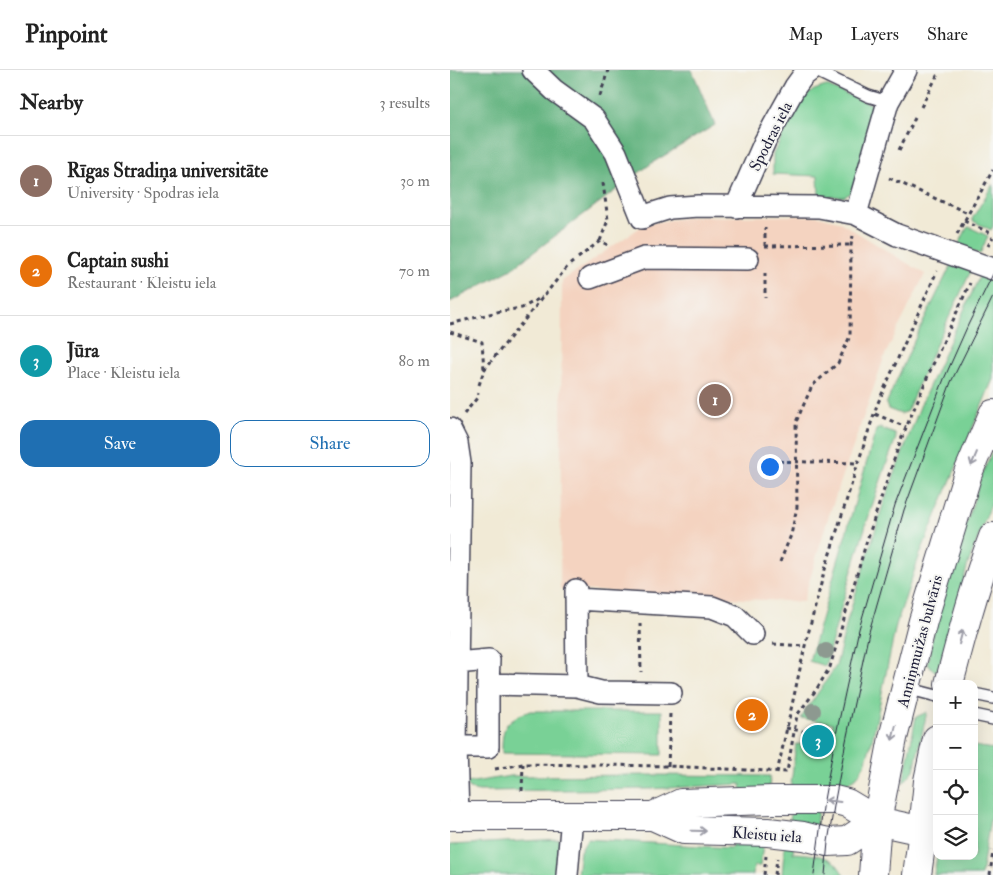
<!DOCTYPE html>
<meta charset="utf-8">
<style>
:root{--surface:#fff;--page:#f2f2f2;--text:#222;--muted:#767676;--line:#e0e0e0;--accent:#1f6fb2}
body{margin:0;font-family:"IM FELL Double Pica",serif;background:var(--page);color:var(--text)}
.controls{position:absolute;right:15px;bottom:15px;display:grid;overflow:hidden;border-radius:10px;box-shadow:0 5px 20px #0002}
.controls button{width:45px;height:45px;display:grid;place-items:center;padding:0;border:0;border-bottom:1px solid var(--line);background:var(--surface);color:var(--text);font:25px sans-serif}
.you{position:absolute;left:319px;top:396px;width:18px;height:18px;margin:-12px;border:4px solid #fff;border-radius:50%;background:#1a73e8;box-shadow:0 0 0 8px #1a73e833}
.badge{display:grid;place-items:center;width:32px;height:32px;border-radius:50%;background:var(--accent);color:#fff;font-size:16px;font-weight:700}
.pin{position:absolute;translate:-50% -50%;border:2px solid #fff;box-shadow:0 1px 5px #0006}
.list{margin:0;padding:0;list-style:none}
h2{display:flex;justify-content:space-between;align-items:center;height:65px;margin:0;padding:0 20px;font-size:21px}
h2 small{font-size:16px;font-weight:400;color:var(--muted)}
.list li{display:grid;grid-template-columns:32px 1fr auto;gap:15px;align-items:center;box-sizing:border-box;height:90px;padding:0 20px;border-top:1px solid var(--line)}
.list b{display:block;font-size:19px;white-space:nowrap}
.list p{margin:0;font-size:16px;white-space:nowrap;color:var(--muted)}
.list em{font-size:16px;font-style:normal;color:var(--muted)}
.actions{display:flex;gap:10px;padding:15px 20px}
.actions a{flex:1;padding:11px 0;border:1px solid var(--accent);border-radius:15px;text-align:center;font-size:18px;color:var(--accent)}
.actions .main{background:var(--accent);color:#fff}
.icon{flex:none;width:28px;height:28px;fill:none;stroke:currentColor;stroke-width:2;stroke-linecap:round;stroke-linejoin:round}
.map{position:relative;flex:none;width:543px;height:805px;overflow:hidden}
header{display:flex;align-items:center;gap:30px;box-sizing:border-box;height:70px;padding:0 25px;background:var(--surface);border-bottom:1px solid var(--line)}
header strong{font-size:24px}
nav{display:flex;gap:28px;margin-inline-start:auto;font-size:18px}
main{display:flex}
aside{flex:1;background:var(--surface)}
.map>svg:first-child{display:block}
.built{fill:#f4d3c0}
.green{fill:#79d196;stroke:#4e7a68}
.forest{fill:#62b37f;stroke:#426a5d}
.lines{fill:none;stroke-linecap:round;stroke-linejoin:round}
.lane-casing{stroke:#414052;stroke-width:14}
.street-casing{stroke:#414052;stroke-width:24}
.secondary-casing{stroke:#414052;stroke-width:30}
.path{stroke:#414052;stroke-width:3;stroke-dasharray:4 4;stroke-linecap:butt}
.lane{stroke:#fff;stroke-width:11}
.street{stroke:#fff;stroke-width:21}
.secondary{stroke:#fff;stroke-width:28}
.tram{stroke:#22223b;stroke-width:1}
.tree{fill:#8d9990}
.oneway{stroke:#9c9ca7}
.labels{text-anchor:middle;stroke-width:4;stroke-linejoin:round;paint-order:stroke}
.street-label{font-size:16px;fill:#22223b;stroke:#f6f6f2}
</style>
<header>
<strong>Pinpoint</strong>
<nav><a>Map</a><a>Layers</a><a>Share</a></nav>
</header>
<main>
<aside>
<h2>Nearby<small>3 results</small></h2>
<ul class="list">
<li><span class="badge" style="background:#8d6e63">1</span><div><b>Rīgas Stradiņa universitāte</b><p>University · Spodras iela</p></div><em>30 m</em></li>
<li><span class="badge" style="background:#e8710a">2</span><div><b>Captain sushi</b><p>Restaurant · Kleistu iela</p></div><em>70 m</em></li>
<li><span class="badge" style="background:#0f9aa8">3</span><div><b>Jūra</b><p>Place · Kleistu iela</p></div><em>80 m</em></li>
</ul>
<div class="actions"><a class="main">Save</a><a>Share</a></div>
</aside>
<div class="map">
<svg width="543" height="805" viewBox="0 0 543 805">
<rect width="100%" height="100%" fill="#f6f6f2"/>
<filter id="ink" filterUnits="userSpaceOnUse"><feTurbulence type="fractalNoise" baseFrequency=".02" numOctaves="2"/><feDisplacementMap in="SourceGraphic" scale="10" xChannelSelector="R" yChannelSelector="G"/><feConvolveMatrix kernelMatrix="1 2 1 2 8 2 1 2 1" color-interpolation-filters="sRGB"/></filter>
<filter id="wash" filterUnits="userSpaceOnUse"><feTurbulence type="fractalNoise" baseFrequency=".0096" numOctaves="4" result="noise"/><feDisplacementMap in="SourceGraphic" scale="20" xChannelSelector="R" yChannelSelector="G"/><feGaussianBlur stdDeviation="1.12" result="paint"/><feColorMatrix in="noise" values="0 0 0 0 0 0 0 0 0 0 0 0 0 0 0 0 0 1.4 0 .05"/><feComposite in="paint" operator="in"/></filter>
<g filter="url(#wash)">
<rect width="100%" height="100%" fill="#f1ead6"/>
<path class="built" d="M 369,146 L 388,151 L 475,204 L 435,285 L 377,451 L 353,532 L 110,519 L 112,211 L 195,154 L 240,147 Z"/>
<path class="green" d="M 376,16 L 421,34 L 427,46 L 404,121 L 394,127 L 369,126 L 368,106 L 323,104 L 323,84 L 351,30 L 364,20 Z
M 543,114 L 543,156 L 541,160 L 523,151 L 522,149 Z
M 519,157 L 538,166 L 530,184 L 508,176 L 517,158 Z
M 502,193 L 521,201 L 483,281 L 457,341 L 451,344 L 438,339 L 436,334 L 465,269 Z
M 530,205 L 543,211 L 543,309 L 470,484 L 446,555 L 422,671 L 415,694 L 407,707 L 392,717 L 380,722 L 340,722 L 346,674 L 378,676 L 383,653 L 351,648 L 386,596 L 398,548 L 434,432 L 471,334 Z
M 430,358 L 445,364 L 446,368 C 418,442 396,519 375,596 L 359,591 L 426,360 Z
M 543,379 L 543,429 L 518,494 L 490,593 L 486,602 L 477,594 L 485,555 L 531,407 Z
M 80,641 L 212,641 L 212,685 L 52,683 C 52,657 54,650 80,641 Z
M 477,642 L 464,700 L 453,713 L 466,647 Z
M 524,676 L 543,679 L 543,731 L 531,805 L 484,805 L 487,786 L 524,786 Z
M 205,705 L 320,706 L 319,721 L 292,722 L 291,714 L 199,719 L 29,721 L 19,719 L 17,713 L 61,706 Z
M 342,737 L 368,737 L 366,757 L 339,756 Z
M 284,767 L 314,769 L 310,796 L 304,796 L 303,805 L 127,805 L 130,781 L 137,769 L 281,778 Z
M 110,769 L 109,805 L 0,805 L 0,775 Z
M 335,771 L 344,775 L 343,783 C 356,784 372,784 384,792 C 388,795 391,801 394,805 L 332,805 Z"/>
<path class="forest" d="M 0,0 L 242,0 L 265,55 L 202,93 L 60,200 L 0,232 Z"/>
</g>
<g filter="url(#ink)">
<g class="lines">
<defs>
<path id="lane" d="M 364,0 L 418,26 L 438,32
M 456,618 L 487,626
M 524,624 L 543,628
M 524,645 L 543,649"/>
<path id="street" d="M 83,0 L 104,20 L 144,49 L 166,83 L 192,148 L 201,144 L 220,138 L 248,136 L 369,137 L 406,144 L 447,165 L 543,199
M 286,137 L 315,71 L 345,17 L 353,6 L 361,0
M 406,144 L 438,32 L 456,0
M 140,208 L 194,188 L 298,189
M 0,359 L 7,373 L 10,393 L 6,677 L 8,746
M 126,529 L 262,537 L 285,546 L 303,564
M 6,593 L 39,590 L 38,614 L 127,616 L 126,520
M 127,616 L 151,622 L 221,623
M 0,677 L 38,677 L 38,614
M 117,805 L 122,746"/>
<path id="secondary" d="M 499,614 C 512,564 525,515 543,467
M 0,746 L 203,746 L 234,760 L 318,762 L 353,766 L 369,770 L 378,772 L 397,771 L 427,751
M 203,746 L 231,733 L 323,730 L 385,730 L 397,733 L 427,751 L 473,761
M 423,805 L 427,751 L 443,668 L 473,551 L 518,403 L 543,344
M 467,805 L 473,761 L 478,711 L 487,669"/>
</defs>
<use href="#lane" class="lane-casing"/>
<use href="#street" class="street-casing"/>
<use href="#secondary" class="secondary-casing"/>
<path class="path" d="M 150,26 L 158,0
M 471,37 L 488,4
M 449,80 L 465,48
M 439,108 L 518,143
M 514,151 L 543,164
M 507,164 L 543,100
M 150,171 L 158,150 L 153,113
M 315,176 L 315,158
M 315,176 L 401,175
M 538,176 L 543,167
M 128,188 L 150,171 L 160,176
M 315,203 L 315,228
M 0,254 L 51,241 L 72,238 L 92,227
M 0,262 L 32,272 L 34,300
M 29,315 L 34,300 L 118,196 L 123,192
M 14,344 L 27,328 L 28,323
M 425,344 L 456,357
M 313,391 L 408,393
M 330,492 L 341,465 L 347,437 L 346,352 L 362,316 L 388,293 L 400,266 L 401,175 L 403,166
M 190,553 L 191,602
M 323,574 L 355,576
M 336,658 L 372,665
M 218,696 L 220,644
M 45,699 L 73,694 L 218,696 L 337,702 L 347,645 L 366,620 L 380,597 L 417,470 L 450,372 L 480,301 L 520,213
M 327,703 L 355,576 L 373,506 L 408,393 L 427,335 L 487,201
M 72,721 L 73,694
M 314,805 L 316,786
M 325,805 L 327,788
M 540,805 L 543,781"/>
<use href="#lane" class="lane"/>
<use href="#street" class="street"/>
<use href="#secondary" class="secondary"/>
<path class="tram" d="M 364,805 L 374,730 L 385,669 L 409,559 L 445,435 L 494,309 L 518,255 L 543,204
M 375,805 L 378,772 L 385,730 L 396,671 L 419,562 L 454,440 L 501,312 L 543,227"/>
</g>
<g class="tree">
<circle cx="376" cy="581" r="8"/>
<circle cx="363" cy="641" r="8"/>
</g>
<defs><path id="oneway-shaft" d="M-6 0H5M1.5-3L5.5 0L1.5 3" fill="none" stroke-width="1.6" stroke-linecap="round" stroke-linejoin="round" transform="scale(1.25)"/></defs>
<g class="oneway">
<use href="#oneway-shaft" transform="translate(524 389) rotate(113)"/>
<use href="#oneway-shaft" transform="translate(511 567) rotate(-75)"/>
<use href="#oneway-shaft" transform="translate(444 663) rotate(104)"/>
<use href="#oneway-shaft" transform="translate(383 731) rotate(-173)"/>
<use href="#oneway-shaft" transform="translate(249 761) rotate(1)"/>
</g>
</g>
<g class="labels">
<g class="street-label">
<text transform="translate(320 66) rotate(-63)" y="6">Spodras iela</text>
<text transform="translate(469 571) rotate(-75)" y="6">Anniņmuižas bulvāris</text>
<text transform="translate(317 764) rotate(4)" y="6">Kleistu iela</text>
</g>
</g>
</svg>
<div class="controls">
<button>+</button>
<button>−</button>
<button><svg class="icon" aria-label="locate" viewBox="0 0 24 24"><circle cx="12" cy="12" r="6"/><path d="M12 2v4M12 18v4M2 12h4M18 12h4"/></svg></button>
<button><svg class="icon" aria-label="layers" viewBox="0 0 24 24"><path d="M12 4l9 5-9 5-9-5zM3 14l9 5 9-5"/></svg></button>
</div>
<div class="you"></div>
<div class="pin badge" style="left:265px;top:330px;background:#8d6e63">1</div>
<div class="pin badge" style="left:302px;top:645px;background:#e8710a">2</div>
<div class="pin badge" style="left:368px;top:671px;background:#0f9aa8">3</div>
</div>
</main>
